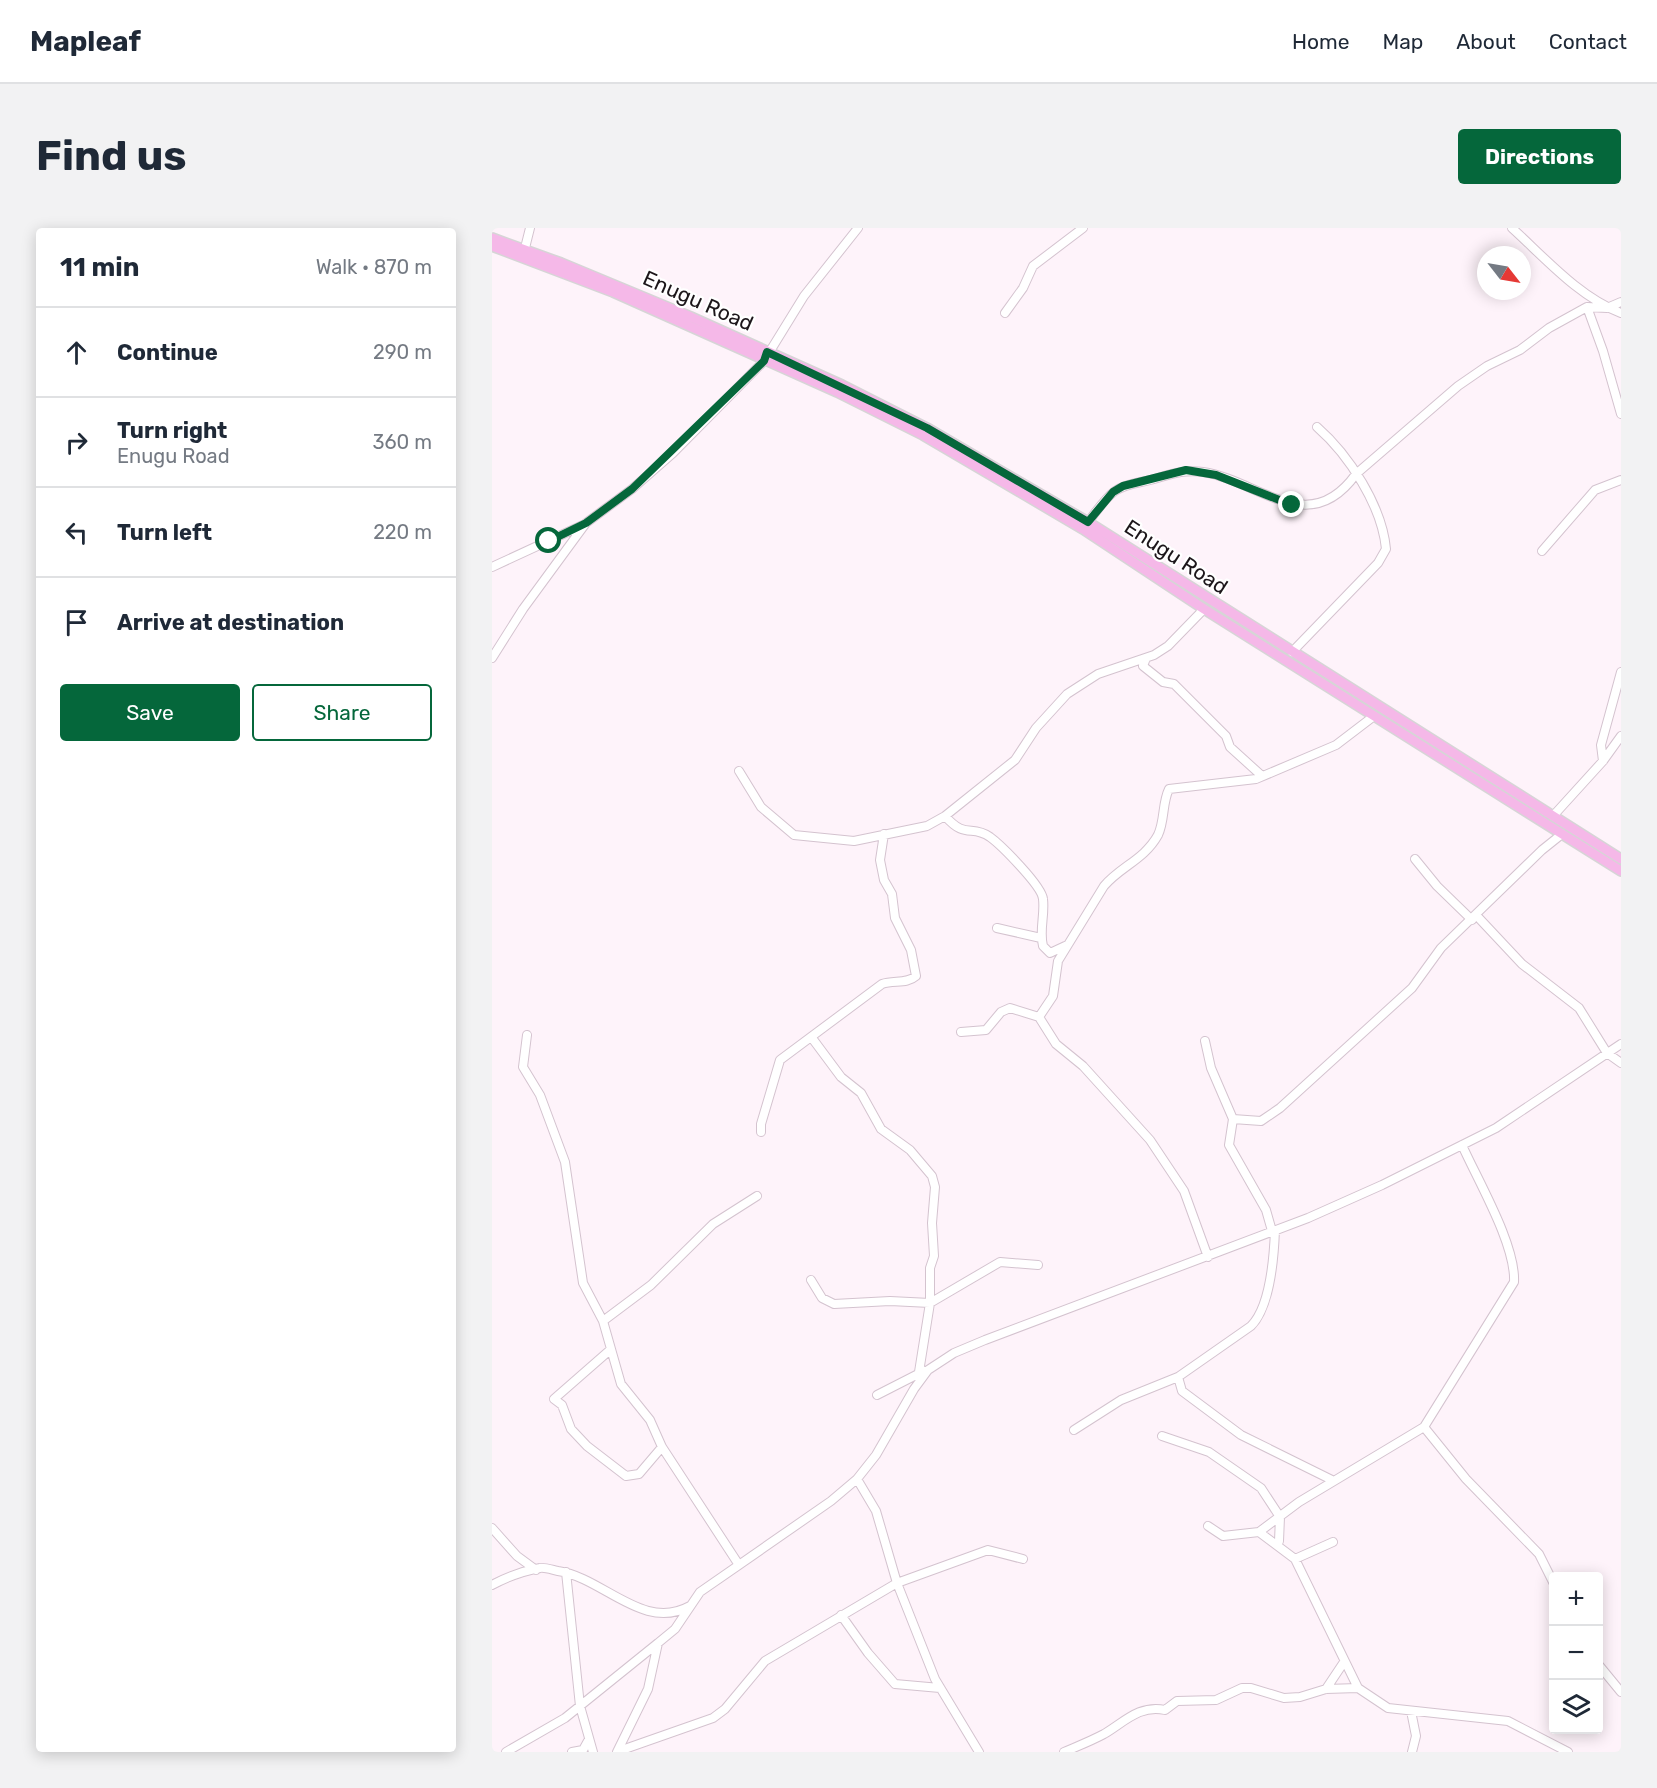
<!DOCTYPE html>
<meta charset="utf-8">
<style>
:root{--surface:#fff;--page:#f2f2f3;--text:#1f2937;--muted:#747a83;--line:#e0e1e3;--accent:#05673b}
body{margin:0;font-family:Rubik,sans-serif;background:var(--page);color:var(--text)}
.controls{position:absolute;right:18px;bottom:18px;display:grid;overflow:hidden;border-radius:6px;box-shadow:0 3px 15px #0003}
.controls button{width:54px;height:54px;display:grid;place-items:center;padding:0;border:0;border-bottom:2px solid var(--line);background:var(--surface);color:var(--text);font:30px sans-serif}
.compass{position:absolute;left:985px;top:18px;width:54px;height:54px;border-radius:50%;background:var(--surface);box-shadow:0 3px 15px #0003;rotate:121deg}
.stop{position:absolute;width:18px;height:18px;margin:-14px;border:4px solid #05673b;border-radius:50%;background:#fff}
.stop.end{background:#05673b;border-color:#fff;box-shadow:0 2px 6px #0008}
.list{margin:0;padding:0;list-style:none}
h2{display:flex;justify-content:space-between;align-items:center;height:78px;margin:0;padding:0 24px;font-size:26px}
h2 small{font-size:20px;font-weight:400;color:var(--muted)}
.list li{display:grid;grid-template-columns:39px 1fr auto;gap:18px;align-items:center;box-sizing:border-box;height:90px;padding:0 24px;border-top:2px solid var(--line)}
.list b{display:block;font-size:22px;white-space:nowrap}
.list p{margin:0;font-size:20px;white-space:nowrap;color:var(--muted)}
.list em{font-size:20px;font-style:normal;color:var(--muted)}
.actions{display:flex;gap:12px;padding:18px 24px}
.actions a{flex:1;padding:14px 0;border:2px solid var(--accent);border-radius:6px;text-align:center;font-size:21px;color:var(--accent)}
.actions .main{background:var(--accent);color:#fff}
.icon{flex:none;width:33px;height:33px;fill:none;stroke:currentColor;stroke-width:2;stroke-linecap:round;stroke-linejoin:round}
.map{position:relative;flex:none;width:1129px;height:1524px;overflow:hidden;border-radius:6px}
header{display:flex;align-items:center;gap:36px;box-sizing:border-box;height:84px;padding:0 30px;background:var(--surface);border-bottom:2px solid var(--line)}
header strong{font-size:28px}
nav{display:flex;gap:33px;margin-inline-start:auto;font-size:21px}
.intro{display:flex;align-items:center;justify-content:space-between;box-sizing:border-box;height:144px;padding:0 36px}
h1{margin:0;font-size:42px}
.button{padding:15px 27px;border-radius:6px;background:var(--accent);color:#fff;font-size:21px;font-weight:700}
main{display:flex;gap:36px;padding:0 36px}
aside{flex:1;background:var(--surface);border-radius:6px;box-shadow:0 3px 15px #0003}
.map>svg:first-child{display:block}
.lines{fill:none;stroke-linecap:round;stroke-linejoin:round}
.minor-casing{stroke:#d4c3cf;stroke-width:10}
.major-casing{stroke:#d6d5d6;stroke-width:12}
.minor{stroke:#fff;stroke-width:8}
.major{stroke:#f5b8e8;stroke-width:9}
.route{stroke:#05673b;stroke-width:8}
.labels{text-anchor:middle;stroke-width:4.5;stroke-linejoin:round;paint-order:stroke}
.street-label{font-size:21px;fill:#1c161a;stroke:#fff}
</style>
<header>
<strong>Mapleaf</strong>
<nav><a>Home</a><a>Map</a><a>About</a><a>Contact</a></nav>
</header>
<div class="intro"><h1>Find us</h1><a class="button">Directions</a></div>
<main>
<aside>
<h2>11 min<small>Walk · 870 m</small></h2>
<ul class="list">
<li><svg class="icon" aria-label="ahead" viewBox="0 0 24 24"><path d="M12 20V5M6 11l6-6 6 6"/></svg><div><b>Continue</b></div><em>290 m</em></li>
<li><svg class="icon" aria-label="right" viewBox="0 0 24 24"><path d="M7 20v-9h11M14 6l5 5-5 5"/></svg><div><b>Turn right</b><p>Enugu Road</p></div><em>360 m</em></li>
<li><svg class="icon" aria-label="left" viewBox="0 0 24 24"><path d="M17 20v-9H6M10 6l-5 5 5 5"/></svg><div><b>Turn left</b></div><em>220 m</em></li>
<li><svg class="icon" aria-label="arrive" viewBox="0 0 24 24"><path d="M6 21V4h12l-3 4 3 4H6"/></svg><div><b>Arrive at destination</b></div></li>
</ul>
<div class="actions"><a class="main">Save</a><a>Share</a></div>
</aside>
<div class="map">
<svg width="1129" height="1524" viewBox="0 0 1129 1524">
<rect width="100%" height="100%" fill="#fef3fa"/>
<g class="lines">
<defs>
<path id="minor" d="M 1020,0 C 1053,30 1087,69 1129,85
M 33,20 L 38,0
M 1095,79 L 1111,123 L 1129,186
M 513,85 L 531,60 L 541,38 L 591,0
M 596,294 C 604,284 613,270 623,263 C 633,256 646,255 658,252 C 677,247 691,241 711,244 C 766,252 817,312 864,246 L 966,158 L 995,138 L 1028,122 L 1057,100 L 1095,79 L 1115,80 L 1129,74
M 1050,323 L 1103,262 L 1129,252
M 0,339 L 93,296
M 800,424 L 886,335 L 894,321 C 890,278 857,227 825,199
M 0,430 L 31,381 L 94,295 L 140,261 L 181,225 L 272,133 L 312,68 L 366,0
M 654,430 L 651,438 L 671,454 L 682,456 L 734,508 L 738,519 L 770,548
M 1111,533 L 1109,517 L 1129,444
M 247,543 L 269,579 L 302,607 L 362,613 L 435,598 L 453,588 L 523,532 L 544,500 L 575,466 L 606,446 L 662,427 L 676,418 L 712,381
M 453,588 C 474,612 479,596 498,609 C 509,617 550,658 551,671 C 553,687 547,703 551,718 L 558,725 L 573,718
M 1061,588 L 1111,533 L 1129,508
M 923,631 L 945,658 L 980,692
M 984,687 L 1030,736 L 1087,780 L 1115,825 L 1129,835
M 505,700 L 549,710
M 547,789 L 561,768 L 566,733 L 612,658 C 629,638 652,632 666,607 C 673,592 670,575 677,561 L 764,551 L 844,517 L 882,488
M 469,804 L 494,802 L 509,784 L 518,780 L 547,789 L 564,816 L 591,838 L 658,912 L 692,963 L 716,1029
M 35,807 L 31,839 L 48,867 L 73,934 L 91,1055 L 111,1093 L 129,1156 L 158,1192 L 170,1219 L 247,1337
M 320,810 L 349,849 L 369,865 L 389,901 L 418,922 L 440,948 L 443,959 L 440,995 L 442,1028 L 438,1040 L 438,1075 L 427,1144
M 713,813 L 719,840 L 741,891 L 737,917 L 774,982 L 780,1003
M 741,891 L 769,893 L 788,880 L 920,760 L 949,720 L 1050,622 L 1070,606
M 269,904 L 269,896 L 288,832 L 390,756 C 402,752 415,756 424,748 L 419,722 L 403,690 L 400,666 L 392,652 L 388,632 L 392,606
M 319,1052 L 330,1070 L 342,1076 L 398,1073 L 438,1075 L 508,1034 L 546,1037
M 111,1093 L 159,1057 L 221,996 L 265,968
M 118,1122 L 62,1171 L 70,1177 L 79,1201 L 95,1218 L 134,1248 L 147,1246 L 170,1219
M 686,1149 L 690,1163 L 749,1207 L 842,1253 L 932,1199 L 1022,1054 C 1024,1017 986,953 970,917
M 385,1167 L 432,1143
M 932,1199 L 974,1251 L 1047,1326 L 1062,1356
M 582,1202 L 629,1172 L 686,1149 L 759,1098 C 779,1078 782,1028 783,1002
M 670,1208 L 717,1224 L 769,1260 L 788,1289 L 787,1313
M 365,1251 L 384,1283 L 405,1355 L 496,1322 L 531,1331
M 716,1298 L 731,1308 L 767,1304 L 807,1274 L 842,1253
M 0,1300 L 25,1328 L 44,1342
M 767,1304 L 803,1331 L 866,1460 L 896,1480 L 1016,1493 L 1076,1524
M 803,1331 L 841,1314
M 74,1344 L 88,1478 L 101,1524
M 0,1357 C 15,1349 31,1343 48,1340 C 52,1339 61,1342 66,1343 C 112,1350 151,1404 198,1378
M 349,1387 L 376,1425 L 403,1456 L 448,1460
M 1106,1436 L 1129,1464
M 834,1461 L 852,1434
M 919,1483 L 924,1508 L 920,1524
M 127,1523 L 221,1490 L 233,1481 L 273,1433 L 405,1355 L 443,1451 L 487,1524
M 14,1524 L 73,1490 L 166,1415
M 80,1524 L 91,1522 L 96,1513
M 125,1524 L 156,1461 L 166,1415 L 183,1401 L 208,1364 L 339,1273 L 365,1251 L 384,1227 L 422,1161 L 436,1142 L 462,1125 L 493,1112 L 816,990 L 890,957 L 1004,900 L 1129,816
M 572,1524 C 586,1518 599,1513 612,1506 C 631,1495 648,1476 673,1482 L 685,1473 L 724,1472 L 750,1460 L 759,1460 L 792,1470 L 808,1469 L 834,1461 L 866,1460"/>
<path id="major" d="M 0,10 L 69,35 L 199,89 L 350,157 L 435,200 L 596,294 L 1129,631
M 0,18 L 121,64 L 345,164 L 431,207 L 591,301 L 712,381 L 1129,643"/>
</defs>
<use href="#minor" class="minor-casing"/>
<use href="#major" class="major-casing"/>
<use href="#minor" class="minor"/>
<use href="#major" class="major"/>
</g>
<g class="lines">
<path class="route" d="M 57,313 L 94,295 L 140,261 L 272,133 L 275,124 L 435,200 L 596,294 L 621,264 L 631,258 L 694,242 L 724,247 L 800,277"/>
</g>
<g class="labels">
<g class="street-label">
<text transform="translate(206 73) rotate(24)" y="7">Enugu Road</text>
<text transform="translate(684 329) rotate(33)" y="7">Enugu Road</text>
</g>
</g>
</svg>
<div class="controls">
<button>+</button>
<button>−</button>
<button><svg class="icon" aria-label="layers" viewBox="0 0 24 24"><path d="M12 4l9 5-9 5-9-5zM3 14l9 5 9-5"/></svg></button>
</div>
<svg class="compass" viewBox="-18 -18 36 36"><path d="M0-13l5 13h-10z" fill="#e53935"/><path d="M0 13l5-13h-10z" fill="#747a83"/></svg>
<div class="stop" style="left:57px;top:313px"></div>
<div class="stop end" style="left:800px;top:277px"></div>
</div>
</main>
